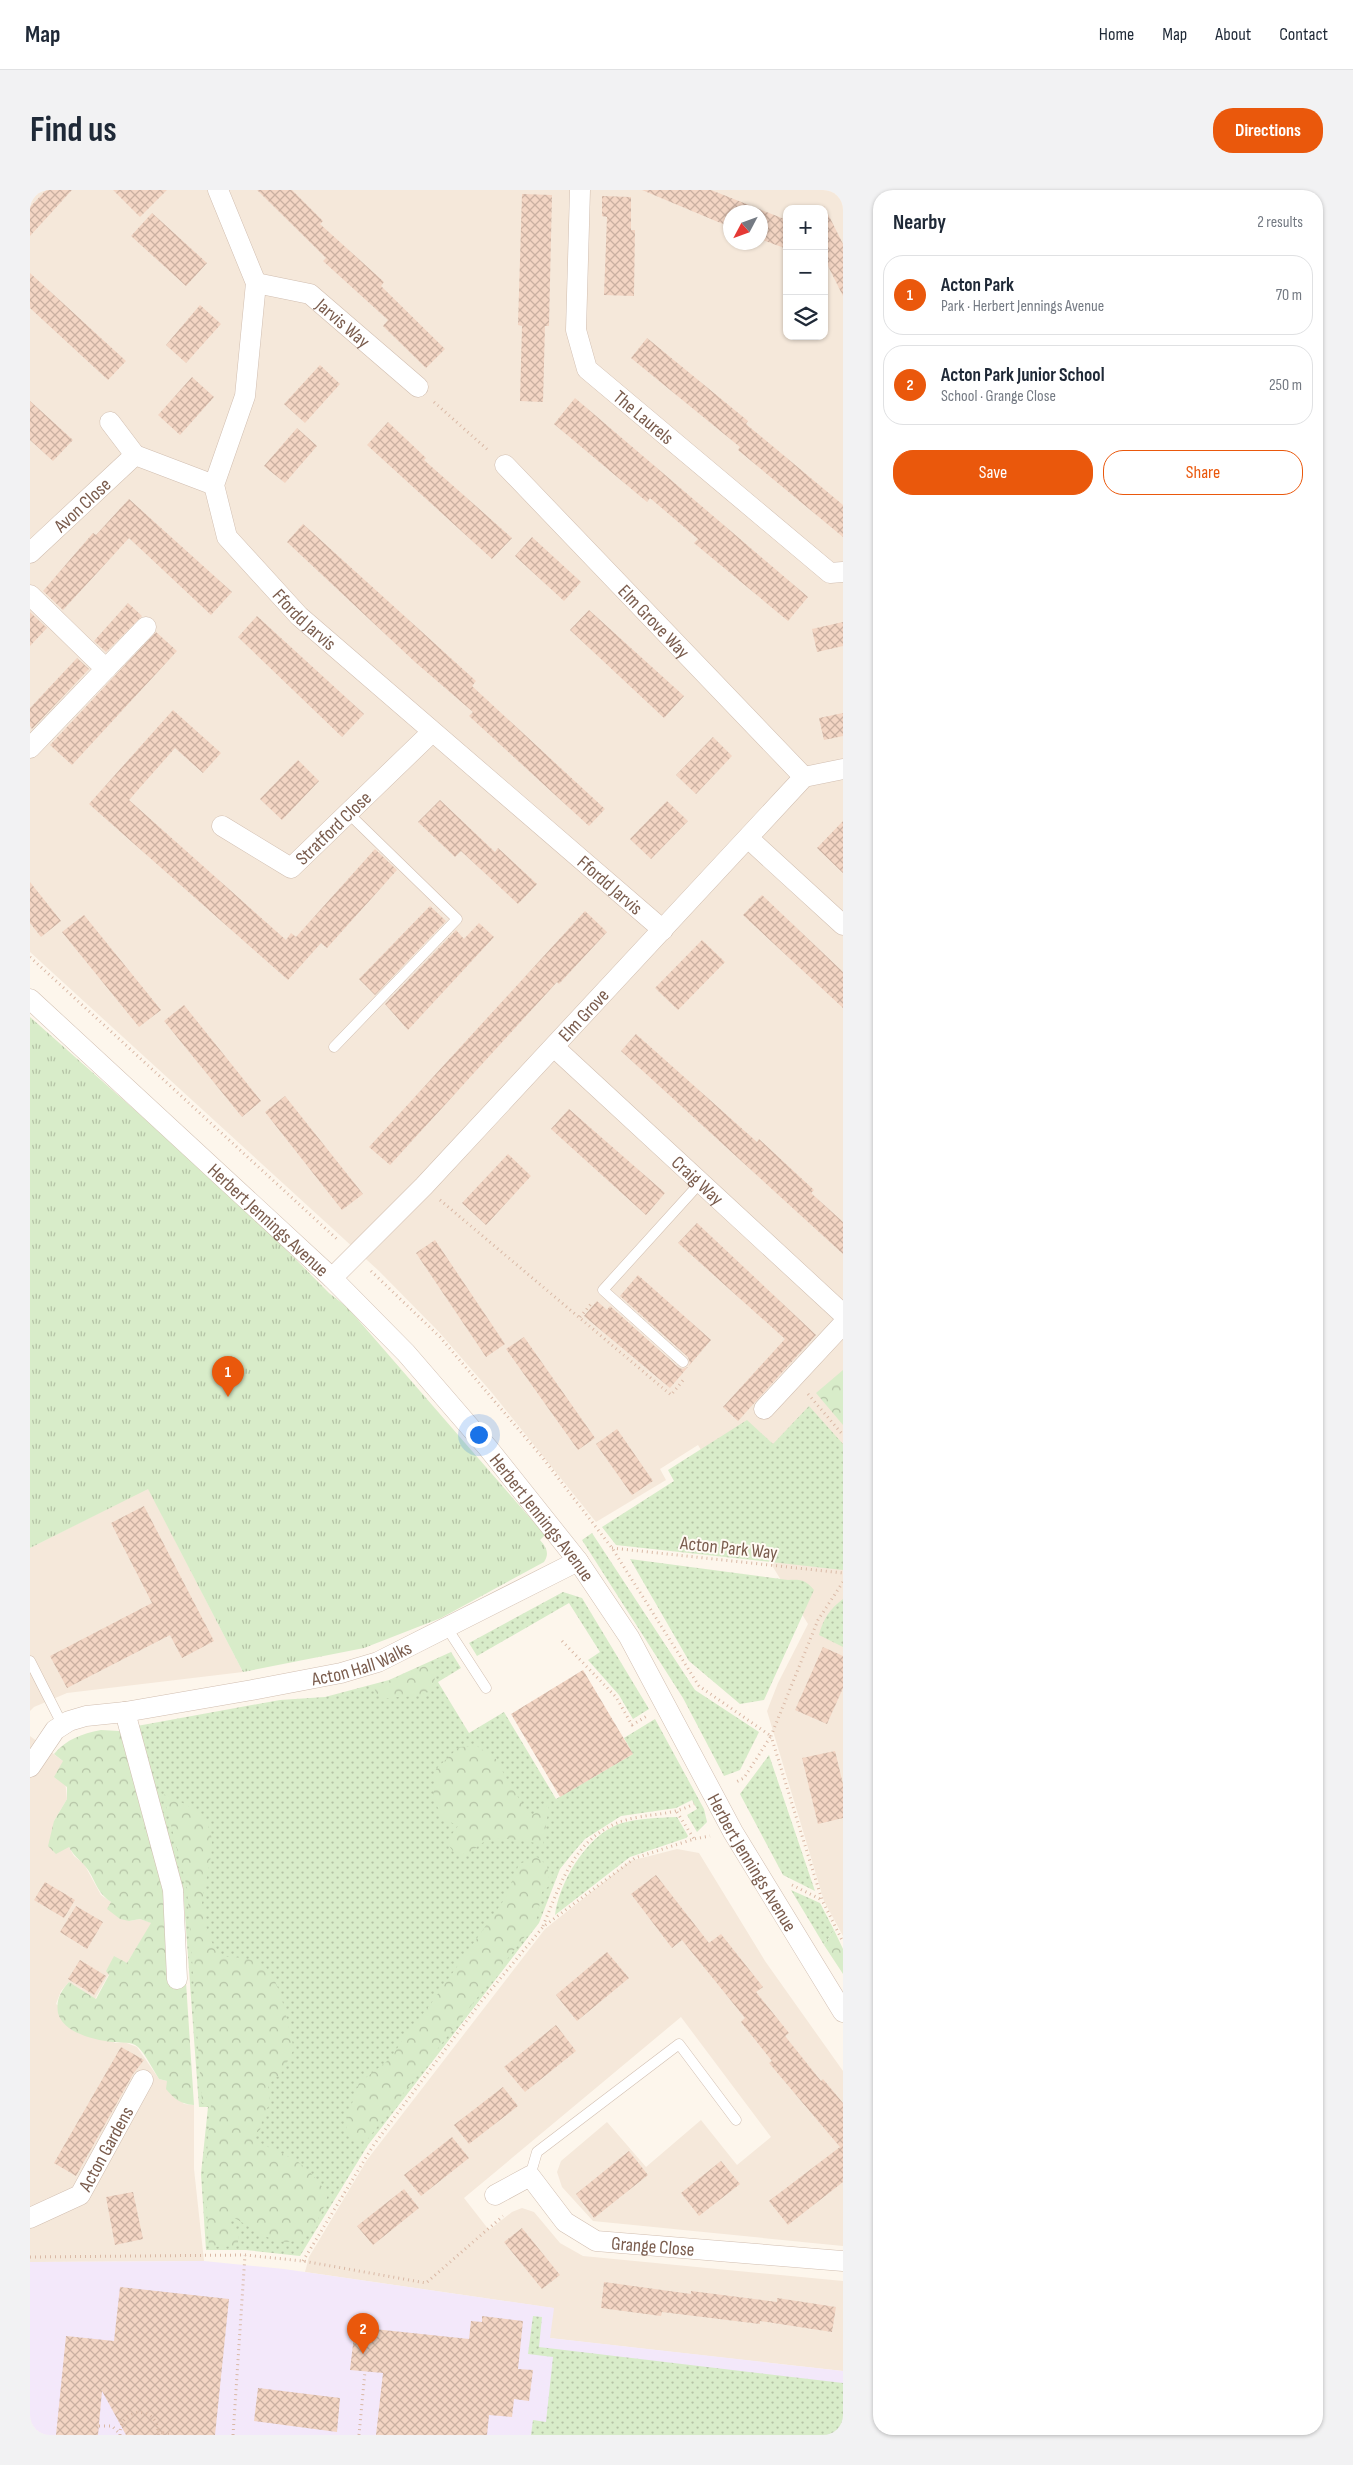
<!DOCTYPE html>
<meta charset="utf-8">
<style>
:root{--surface:#fff;--page:#f2f2f3;--text:#1f2937;--muted:#747a83;--line:#e0e1e3;--accent:#ea580c}
body{margin:0;font-family:"Sofia Sans Condensed",sans-serif;background:var(--page);color:var(--text)}
.controls{position:absolute;right:15px;top:15px;display:grid;overflow:hidden;border-radius:10px;box-shadow:0 1px 4px #0004}
.controls button{width:45px;height:45px;display:grid;place-items:center;padding:0;border:0;border-bottom:1px solid var(--line);background:var(--surface);color:var(--text);font:25px sans-serif}
.compass{position:absolute;left:693px;top:15px;width:45px;height:45px;border-radius:50%;background:var(--surface);box-shadow:0 1px 4px #0004;rotate:229deg}
.you{position:absolute;left:448px;top:1244px;width:18px;height:18px;margin:-12px;border:4px solid #fff;border-radius:50%;background:#1a73e8;box-shadow:0 0 0 8px #1a73e833}
.badge{display:grid;place-items:center;width:32px;height:32px;border-radius:50%;background:var(--accent);color:#fff;font-size:16px;font-weight:700}
.pin{position:absolute;translate:-50% -41px;filter:drop-shadow(0 1px 2px #0008)}
.pin::after{content:'';position:absolute;top:26px;width:18px;height:15px;background:inherit;clip-path:polygon(0 0,100% 0,50% 100%)}
.list{margin:0;padding:0;list-style:none}
h2{display:flex;justify-content:space-between;align-items:center;height:65px;margin:0;padding:0 20px;font-size:21px}
h2 small{font-size:16px;font-weight:400;color:var(--muted)}
.list li{display:grid;grid-template-columns:32px 1fr auto;gap:15px;align-items:center;box-sizing:border-box;height:80px;margin:0 10px 10px;padding:0 10px;border:1px solid var(--line);border-radius:20px}
.list b{display:block;font-size:19px;white-space:nowrap}
.list p{margin:0;font-size:16px;white-space:nowrap;color:var(--muted)}
.list em{font-size:16px;font-style:normal;color:var(--muted)}
.actions{display:flex;gap:10px;padding:15px 20px}
.actions a{flex:1;padding:11px 0;border:1px solid var(--accent);border-radius:20px;text-align:center;font-size:18px;color:var(--accent)}
.actions .main{background:var(--accent);color:#fff}
.icon{flex:none;width:28px;height:28px;fill:none;stroke:currentColor;stroke-width:2;stroke-linecap:round;stroke-linejoin:round}
.map{position:relative;flex:none;width:813px;height:2245px;overflow:hidden;border-radius:20px}
header{display:flex;align-items:center;gap:30px;box-sizing:border-box;height:70px;padding:0 25px;background:var(--surface);border-bottom:1px solid var(--line)}
header strong{font-size:24px}
nav{display:flex;gap:28px;margin-inline-start:auto;font-size:18px}
.intro{display:flex;align-items:center;justify-content:space-between;box-sizing:border-box;height:120px;padding:0 30px}
h1{margin:0;font-size:35px}
.button{padding:12px 22px;border-radius:20px;background:var(--accent);color:#fff;font-size:18px;font-weight:700}
main{display:flex;gap:30px;padding:0 30px}
aside{flex:1;background:var(--surface);border-radius:20px;box-shadow:0 1px 4px #0004}
.map>svg:first-child{display:block}
.residential{fill:#f5e8da;fill-rule:evenodd}
.education{fill:#f3e8fa}
.grass{fill:url(#grass-dots)}
.forest{fill:url(#forest-crowns)}
.park{fill:url(#park-tufts)}
.building{fill:url(#building-cross-hatch)}
.lines{fill:none;stroke-linecap:round;stroke-linejoin:round}
.service-casing{stroke:#d1beb0;stroke-width:11}
.minor-casing{stroke:#d1beb0;stroke-width:21}
.path{stroke:#d9b8a5;stroke-width:3;stroke-dasharray:1 4;stroke-linecap:butt}
.service{stroke:#fff;stroke-width:10}
.minor{stroke:#fff;stroke-width:20}
.labels{text-anchor:middle;stroke-width:4;stroke-linejoin:round;paint-order:stroke}
.street-label{font-size:19px;fill:#7a5c4d;stroke:#fffaf3}
</style>
<header>
<strong>Map</strong>
<nav><a>Home</a><a>Map</a><a>About</a><a>Contact</a></nav>
</header>
<div class="intro"><h1>Find us</h1><a class="button">Directions</a></div>
<main>
<div class="map">
<svg width="813" height="2245" viewBox="0 0 813 2245">
<defs>
<pattern id="grass-dots" width="8" height="8" patternUnits="userSpaceOnUse" patternTransform="scale(1.25)"><rect width="8" height="8" fill="#d8ecc9"/><path d="M2 2h.1M6 6h.1" fill="none" stroke="#b4c2a5" stroke-width="1.8" stroke-linecap="round"/></pattern>
<pattern id="forest-crowns" width="20" height="18" patternUnits="userSpaceOnUse" patternTransform="scale(1.25)"><rect width="20" height="18" fill="#d8ecc9"/><path d="M2 6a3 3 0 1 1 6 0M12 15a3 3 0 1 1 6 0" fill="none" stroke="#b4c2a5"/></pattern>
<pattern id="park-tufts" width="24" height="20" patternUnits="userSpaceOnUse" patternTransform="scale(1.25)"><rect width="24" height="20" fill="#d8ecc9"/><path d="M3 7l-1-3M5 7V3M7 7l1-3M15 17l-1-3M17 17v-4M19 17l1-3" fill="none" stroke="#b4c2a5"/></pattern>
<pattern id="building-cross-hatch" width="8" height="8" patternUnits="userSpaceOnUse" patternTransform="scale(1.25)"><rect width="8" height="8" fill="#f3d5c3"/><path d="M0 0l8 8M0 8l8-8" fill="none" stroke="#cab0a1"/></pattern>
</defs>
<rect width="100%" height="100%" fill="#fdf6ec"/>
<path class="residential" d="M 0,0 L 813,0 L 813,1746 L 794,1711 L 737,1521 L 748,1493 L 778,1434 L 668,1255 L 630,1279 L 636,1290 L 566,1332 L 463,1204 L 409,1142 L 349,1081 L 0,762 ZM 757,19 L 794,19 L 794,146 L 757,146 ZM 701,22 L 731,22 L 731,52 L 701,52 Z
M 118,1298 L 213,1482 L 37,1503 L 4,1517 L 0,1521 L 0,1358 Z
M 0,1546 L 33,1571 L 37,1609 L 24,1631 L 44,1666 L 54,1674 L 71,1705 L 81,1712 L 99,1731 L 110,1729 L 122,1733 L 97,1773 L 84,1767 L 79,1784 L 65,1809 L 39,1792 L 31,1801 L 26,1814 L 85,1853 L 94,1852 L 107,1857 L 129,1889 L 137,1891 L 154,1914 L 164,1915 L 164,1979 L 174,2071 L 0,2072 Z
M 647,1659 L 669,1663 L 735,1771 L 813,1881 L 813,2056 L 563,2031 L 532,1997 L 527,1982 L 531,1971 L 577,1932 L 616,1977 L 671,1930 L 707,1975 L 741,1947 L 651,1827 L 434,2008 L 459,2040 L 482,2022 L 492,2018 L 504,2022 L 530,2053 L 553,2066 L 813,2091 L 813,2181 L 519,2148 L 523,2118 L 275,2082 L 279,2067 L 337,1970 L 515,1739 L 600,1671 Z"/>
<path class="education" d="M 174,2071 L 254,2079 L 524,2118 L 520,2148 L 813,2181 L 813,2245 L 0,2245 L 0,2072 Z"/>
<path class="grass" d="M 779,1216 L 813,1254 L 813,1380 L 586,1355 L 572,1337 L 644,1291 L 638,1280 L 717,1230 L 743,1254 Z
M 562,1343 L 665,1500 L 729,1542 L 710,1580 L 694,1586 L 653,1508 L 552,1350 Z
M 600,1369 L 758,1390 C 770,1389 776,1390 784,1400 L 734,1510 L 710,1514 L 659,1471 Z
M 533,1402 L 552,1408 L 619,1519 L 603,1529 L 589,1505 L 558,1470 L 570,1462 L 539,1413 L 447,1466 L 439,1453 Z
M 813,1409 L 813,1457 L 789,1445 C 793,1429 800,1419 813,1409 Z
M 421,1462 L 431,1478 L 408,1492 L 439,1543 L 474,1522 L 526,1609 L 603,1564 L 594,1548 L 625,1529 L 674,1619 L 677,1632 L 667,1642 L 657,1625 L 667,1619 L 662,1610 L 646,1618 L 591,1626 L 555,1649 L 542,1664 L 530,1679 L 509,1733 L 338,1955 L 270,2066 L 216,2060 L 176,2060 L 171,1984 L 178,1917 L 169,1917 L 153,1698 L 107,1536 L 250,1510 L 295,1507 L 359,1490 Z
M 739,1565 L 785,1701 L 753,1685 L 710,1604 Z
M 647,1627 L 658,1646 L 656,1648 L 600,1667 L 525,1725 C 529,1693 556,1646 589,1634 C 608,1628 627,1628 647,1627 Z
M 761,1700 L 790,1713 L 804,1740 L 794,1755 Z
M 503,2126 L 512,2127 L 509,2157 L 813,2193 L 813,2245 L 501,2245 L 503,2230 L 516,2232 L 523,2167 L 498,2164 Z"/>
<path class="forest" d="M 813,1180 L 813,1235 L 786,1203 Z
M 397,1475 L 406,1481 L 403,1499 C 387,1510 374,1504 354,1509 L 346,1503 L 344,1497 Z
M 71,1540 L 89,1541 L 97,1548 L 150,1700 L 164,1915 C 151,1914 144,1909 136,1899 L 137,1891 L 129,1889 C 123,1880 116,1865 108,1857 C 101,1851 91,1853 82,1852 C 65,1850 33,1843 28,1823 C 26,1810 30,1802 39,1792 L 66,1809 L 79,1785 L 76,1781 L 84,1766 L 97,1773 L 121,1733 L 110,1729 L 99,1731 L 90,1729 L 77,1719 L 81,1712 C 65,1701 66,1689 55,1676 C 49,1669 43,1665 39,1657 L 26,1664 L 18,1656 L 24,1631 L 37,1609 L 37,1597 L 24,1587 L 33,1571 L 24,1564 C 37,1549 51,1544 71,1540 Z
M 447,1556 L 467,1570 L 476,1588 L 500,1626 L 519,1615 L 513,1655 C 499,1651 467,1645 454,1652 C 439,1661 447,1662 426,1665 L 416,1652 L 428,1636 L 413,1628 L 403,1608 L 406,1579 L 429,1557 Z
M 133,1604 C 201,1631 181,1655 172,1713 C 171,1718 176,1722 176,1727 C 175,1744 182,1756 195,1767 C 207,1767 222,1768 233,1775 C 252,1790 258,1837 264,1859 L 252,1882 L 238,1895 L 240,1913 L 233,1926 L 230,1940 L 220,1948 L 267,1971 L 280,1982 L 298,2004 C 289,2035 272,2065 235,2046 C 223,2040 212,2032 201,2026 L 197,2033 L 209,2047 L 207,2056 L 179,2057 L 175,1986 L 181,1914 L 172,1913 L 157,1697 Z
M 507,1667 L 517,1675 L 520,1695 L 512,1702 L 506,1732 L 337,1950 L 327,1951 L 316,1945 L 317,1928 L 329,1893 L 361,1868 L 375,1846 L 400,1815 L 476,1707 L 489,1674 Z
M 804,1740 L 813,1759 L 813,1784 L 794,1755 Z"/>
<path class="park" d="M 0,827 L 213,1016 L 299,1103 L 317,1117 L 515,1345 L 510,1350 C 516,1357 520,1363 514,1372 L 411,1428 L 334,1458 L 213,1482 L 118,1299 L 0,1358 Z"/>
<path class="building" d="M 16,0 L 42,0 L 0,46 L 0,17 Z
M 83,0 L 137,0 L 110,27 Z
M 227,0 L 262,0 L 293,31 L 290,34 L 354,92 L 351,96 L 415,159 L 396,178 L 353,136 L 358,130 L 293,71 L 296,68 Z
M 612,0 L 681,0 L 757,30 L 757,59 L 730,49 L 730,22 L 700,22 L 700,37 Z
M 492,4 L 522,5 L 519,136 L 515,136 L 513,212 L 490,211 L 492,136 L 488,135 Z
M 572,6 L 601,7 L 601,40 L 605,40 L 604,106 L 574,105 L 577,27 L 572,26 Z
M 794,16 L 813,54 L 813,106 L 794,68 Z
M 122,23 L 177,73 L 156,96 L 101,46 Z
M 0,83 L 96,171 L 78,190 L 0,118 Z
M 170,115 L 191,134 L 156,173 L 136,155 Z
M 617,148 L 718,231 L 716,234 L 813,315 L 813,347 L 708,260 L 710,257 L 601,168 Z
M 290,175 L 310,194 L 275,233 L 254,214 Z
M 162,187 L 184,207 L 150,245 L 128,225 Z
M 545,208 L 778,407 L 758,431 L 664,353 L 668,349 L 620,308 L 617,312 L 524,234 Z
M 0,211 L 43,250 L 23,271 L 0,250 Z
M 358,232 L 396,268 L 394,270 L 482,348 L 462,369 L 337,255 Z
M 267,238 L 287,256 L 255,293 L 234,276 Z
M 99,309 L 202,402 L 181,425 L 99,348 L 33,420 L 13,401 L 63,343 L 66,345 Z
M 273,334 L 446,491 L 442,496 L 575,619 L 559,636 L 439,526 L 443,522 L 385,472 L 257,352 Z
M 502,347 L 551,392 L 534,411 L 485,366 Z
M 98,413 L 112,426 L 76,462 L 64,451 Z
M 559,420 L 654,506 L 634,528 L 540,440 Z
M 0,422 L 17,438 L 0,456 Z
M 227,426 L 334,524 L 312,547 L 208,447 Z
M 813,432 L 813,456 L 787,462 L 782,439 Z
M 126,442 L 147,461 L 42,575 L 20,555 Z
M 47,468 L 59,479 L 2,539 L 0,536 L 0,518 Z
M 143,520 L 191,563 L 173,583 L 145,558 L 99,610 L 256,750 L 261,743 L 266,747 L 345,659 L 367,680 L 297,758 L 291,753 L 258,790 L 59,614 Z
M 813,523 L 813,546 L 794,550 L 789,528 Z
M 683,547 L 702,566 L 666,604 L 646,585 Z
M 268,570 L 289,591 L 252,630 L 230,609 Z
M 410,610 L 465,662 L 468,658 L 507,694 L 488,714 L 431,661 L 425,667 L 388,632 Z
M 637,611 L 658,631 L 621,669 L 600,649 Z
M 813,631 L 813,683 L 787,658 Z
M 0,692 L 31,731 L 11,747 L 0,733 Z
M 732,705 L 813,782 L 813,818 L 713,725 Z
M 400,716 L 416,731 L 345,805 L 329,789 Z
M 555,721 L 577,742 L 529,794 L 527,792 L 360,975 L 339,957 Z
M 54,725 L 131,820 L 109,837 L 32,742 Z
M 449,733 L 464,747 L 378,840 L 355,814 L 426,740 L 434,749 Z
M 672,750 L 695,772 L 648,820 L 625,798 Z
M 154,815 L 231,911 L 212,927 L 134,831 Z
M 606,844 L 727,952 L 729,949 L 784,1000 L 781,1003 L 813,1032 L 813,1064 L 591,861 Z
M 255,906 L 333,1004 L 312,1020 L 235,922 Z
M 539,919 L 635,1003 L 616,1025 L 521,939 Z
M 478,964 L 501,986 L 456,1035 L 432,1013 Z
M 667,1033 L 786,1145 L 708,1231 L 693,1217 L 755,1149 L 648,1053 Z
M 405,1050 L 475,1154 L 456,1167 L 386,1063 Z
M 608,1085 L 681,1150 L 640,1198 L 554,1126 L 567,1111 L 577,1120 L 580,1116 L 648,1177 L 652,1179 L 658,1177 L 660,1173 L 658,1167 L 590,1106 Z
M 494,1147 L 565,1248 L 548,1260 L 476,1159 Z
M 587,1239 L 623,1291 L 602,1305 L 566,1254 Z
M 114,1316 L 184,1451 L 152,1468 L 140,1445 L 37,1498 L 20,1466 L 122,1413 L 81,1333 Z
M 793,1457 L 813,1466 L 813,1498 L 797,1534 L 765,1520 Z
M 553,1480 L 603,1564 L 530,1607 L 481,1524 Z
M 805,1561 L 813,1594 L 813,1628 L 788,1634 L 772,1568 Z
M 626,1685 L 679,1753 L 691,1744 L 733,1797 L 726,1802 L 759,1843 L 755,1846 L 791,1891 L 793,1889 L 813,1913 L 813,1992 L 758,2035 L 739,2011 L 810,1957 L 739,1873 L 742,1871 L 711,1832 L 715,1828 L 652,1750 L 642,1758 L 601,1704 Z
M 15,1692 L 45,1710 L 34,1728 L 4,1710 Z
M 46,1716 L 73,1732 L 57,1759 L 30,1742 Z
M 577,1762 L 599,1788 L 547,1831 L 526,1805 Z
M 50,1770 L 76,1786 L 64,1805 L 38,1789 Z
M 526,1835 L 546,1861 L 495,1902 L 474,1877 Z
M 91,1857 L 114,1870 L 103,1884 L 46,1986 L 24,1973 Z
M 473,1897 L 488,1916 L 439,1954 L 424,1935 Z
M 422,1947 L 439,1968 L 391,2006 L 374,1985 Z
M 599,1961 L 618,1985 L 564,2028 L 546,2004 Z
M 691,1971 L 710,1994 L 669,2026 L 651,2003 Z
M 374,1999 L 389,2018 L 343,2055 L 327,2036 Z
M 103,2002 L 113,2049 L 85,2055 L 76,2007 Z
M 492,2038 L 530,2085 L 512,2099 L 474,2052 Z
M 574,2092 L 661,2104 L 661,2101 L 747,2112 L 747,2108 L 806,2117 L 802,2142 L 730,2131 L 730,2134 L 632,2122 L 631,2126 L 571,2118 Z
M 90,2097 L 199,2109 L 185,2245 L 96,2245 L 72,2201 L 68,2245 L 26,2245 L 36,2146 L 84,2151 Z
M 452,2126 L 493,2131 L 488,2179 L 503,2180 L 499,2211 L 484,2209 L 482,2227 L 459,2225 L 457,2245 L 346,2245 L 353,2183 L 320,2180 L 325,2137 L 439,2149 L 441,2131 L 452,2132 Z
M 228,2198 L 310,2208 L 307,2242 L 224,2231 Z"/>
<g class="lines">
<defs>
<path id="service" d="M 0,2 L 2,0
M 304,857 L 427,729 L 318,623
M 653,1172 L 573,1100 L 670,993
M 417,1438 L 456,1498
M 0,1471 L 32,1534
M 500,1986 L 507,1962 L 649,1854 L 706,1930"/>
<g id="minor">
<path id="s1" d="M 188,0 L 226,93 L 215,206 L 184,295 L 197,347 L 269,426 L 633,740"/>
<path id="s2" d="M 550,0 L 546,140 L 557,179 L 800,383 L 813,382"/>
<path id="s3" d="M 226,93 L 280,104 L 388,197"/>
<path d="M 80,232 L 105,265"/>
<path id="s4" d="M 475,275 L 774,587"/>
<path id="s5" d="M 0,363 L 105,265 L 184,295"/>
<path d="M 0,405 L 76,479"/>
<path d="M 0,558 L 116,437"/>
<path id="s6" d="M 192,636 L 261,678 L 402,542"/>
<path d="M 718,648 L 813,735"/>
<path id="s7" d="M 0,809 L 302,1088 L 376,1163 L 458,1258 L 548,1371 L 599,1447 L 703,1642 L 813,1822"/>
<path id="s8" d="M 524,857 L 813,1124"/>
<path id="s9" d="M 302,1088 L 394,996 L 774,587 L 813,579"/>
<path d="M 734,1219 L 813,1134"/>
<path d="M 95,1522 L 143,1700 L 147,1789"/>
<path id="s10" d="M 0,1577 L 25,1540 L 39,1531 L 56,1526 L 95,1522 L 222,1500 L 311,1483 L 348,1472 L 548,1371"/>
<path id="s11" d="M 465,2005 L 500,1986 L 535,2032 L 566,2051 L 813,2071"/>
<path id="s12" d="M 0,2028 L 50,2005 L 113,1890"/>
</g>
</defs>
<use href="#service" class="service-casing"/>
<use href="#minor" class="minor-casing"/>
<path class="path" d="M 404,212 L 459,261
M 0,767 L 309,1051
M 410,1010 L 641,1205 L 655,1188
M 341,1081 L 410,1147 L 512,1267 L 582,1358 L 669,1496 L 741,1546 L 714,1588 L 706,1592
M 550,1127 L 561,1114
M 778,1204 L 813,1245
M 582,1358 L 813,1383
M 813,1392 L 788,1430 L 741,1546 L 792,1710 L 813,1752
M 532,1451 L 586,1507 L 602,1535 L 617,1526
M 647,1622 L 664,1649
M 762,1695 L 792,1710
M 513,1736 C 533,1688 547,1640 604,1628 C 627,1623 642,1625 664,1614
M 0,2067 L 215,2065 L 273,2071 L 396,2093 L 473,2026
M 273,2071 L 343,1956 L 450,1813 L 513,1737 L 605,1668 L 664,1649 L 680,1646
M 69,2236 L 82,2236 L 90,2244
M 128,2239 L 133,2243 L 129,2245
M 133,2243 L 142,2245
M 90,2245 C 89,2215 130,2215 128,2245
M 203,2245 L 215,2065
M 329,2245 L 335,2181"/>
<use href="#service" class="service"/>
<use href="#minor" class="minor"/>
</g>
<g class="labels">
<g class="street-label">
<text dy="7" stroke="none"><textPath href="#s3" startOffset="99">Jarvis Way</textPath></text>
<text dy="7" stroke="none"><textPath href="#s2" startOffset="255">The Laurels</textPath></text>
<text dy="7" stroke="none"><textPath href="#s5" startOffset="71">Avon Close</textPath></text>
<text dy="7" stroke="none"><textPath href="#s1" startOffset="475">Ffordd Jarvis</textPath></text>
<text dy="7" stroke="none"><textPath href="#s4" startOffset="216">Elm Grove Way</textPath></text>
<text dy="7" stroke="none"><textPath href="#s6" startOffset="139">Stratford Close</textPath></text>
<text dy="7" stroke="none"><textPath href="#s1" startOffset="880">Ffordd Jarvis</textPath></text>
<text dy="7" stroke="none"><textPath href="#s9" startOffset="364">Elm Grove</textPath></text>
<text dy="7" stroke="none"><textPath href="#s8" startOffset="196">Craig Way</textPath></text>
<text dy="7" stroke="none"><textPath href="#s7" startOffset="325">Herbert Jennings Avenue</textPath></text>
<text dy="7" stroke="none"><textPath href="#s7" startOffset="730">Herbert Jennings Avenue</textPath></text>
<text transform="translate(699 1357) rotate(6)" y="7">Acton Park Way</text>
<text dy="7" stroke="none"><textPath href="#s10" startOffset="360">Acton Hall Walks</textPath></text>
<text dy="7" stroke="none"><textPath href="#s7" startOffset="1135">Herbert Jennings Avenue</textPath></text>
<text dy="7" stroke="none"><textPath href="#s12" startOffset="108">Acton Gardens</textPath></text>
<text dy="7" stroke="none"><textPath href="#s11" startOffset="191">Grange Close</textPath></text>
</g>
</g>
</svg>
<div class="controls">
<button>+</button>
<button>−</button>
<button><svg class="icon" aria-label="layers" viewBox="0 0 24 24"><path d="M12 4l9 5-9 5-9-5zM3 14l9 5 9-5"/></svg></button>
</div>
<svg class="compass" viewBox="-18 -18 36 36"><path d="M0-13l5 13h-10z" fill="#e53935"/><path d="M0 13l5-13h-10z" fill="#747a83"/></svg>
<div class="you"></div>
<div class="pin badge" style="left:198px;top:1207px">1</div>
<div class="pin badge" style="left:333px;top:2164px">2</div>
</div>
<aside>
<h2>Nearby<small>2 results</small></h2>
<ul class="list">
<li><span class="badge">1</span><div><b>Acton Park</b><p>Park · Herbert Jennings Avenue</p></div><em>70 m</em></li>
<li><span class="badge">2</span><div><b>Acton Park Junior School</b><p>School · Grange Close</p></div><em>250 m</em></li>
</ul>
<div class="actions"><a class="main">Save</a><a>Share</a></div>
</aside>
</main>
